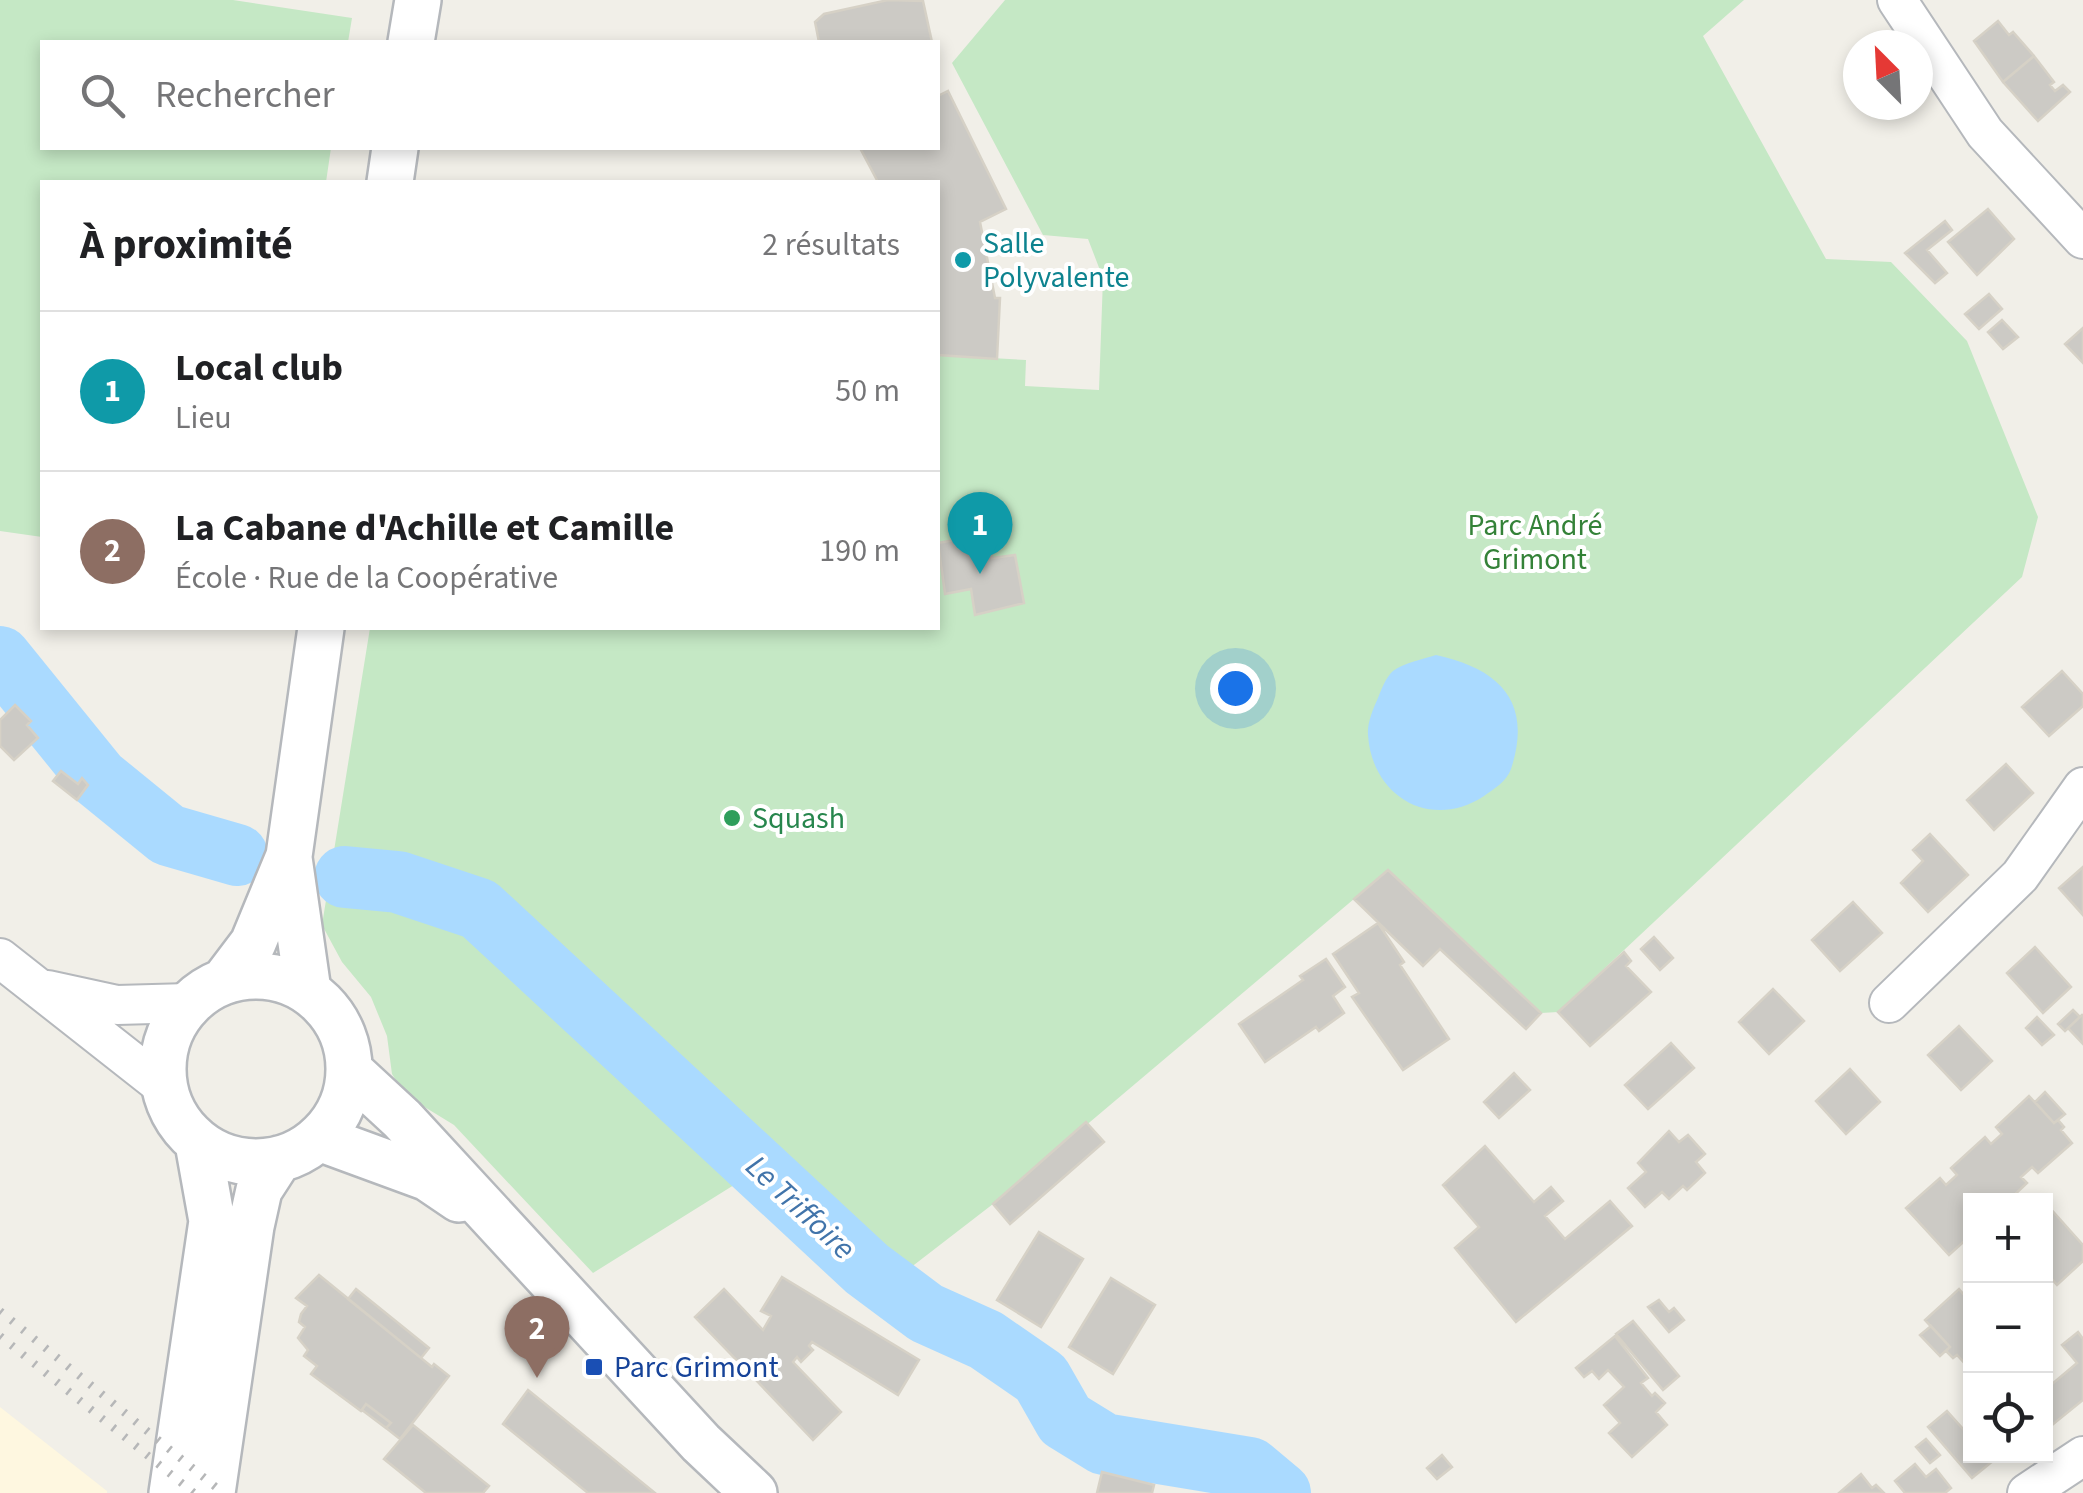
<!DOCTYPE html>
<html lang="fr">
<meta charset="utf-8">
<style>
:root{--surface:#fff;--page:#f2f2f2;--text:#202124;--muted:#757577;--line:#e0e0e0;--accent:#ea4335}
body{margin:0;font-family:"Source Sans 3",sans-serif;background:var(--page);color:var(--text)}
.controls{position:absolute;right:30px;bottom:30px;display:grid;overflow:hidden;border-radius:0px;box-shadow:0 5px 15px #0003}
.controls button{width:90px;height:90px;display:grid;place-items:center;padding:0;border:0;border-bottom:2px solid var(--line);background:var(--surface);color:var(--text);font:50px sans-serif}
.compass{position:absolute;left:1843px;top:30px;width:90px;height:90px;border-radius:50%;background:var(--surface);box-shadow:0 5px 15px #0003;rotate:336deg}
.you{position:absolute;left:1235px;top:688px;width:35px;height:35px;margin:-25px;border:8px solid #fff;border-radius:50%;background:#1a73e8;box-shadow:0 0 0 15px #1a73e833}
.badge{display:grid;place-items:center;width:65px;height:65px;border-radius:50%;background:var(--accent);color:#fff;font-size:32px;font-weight:700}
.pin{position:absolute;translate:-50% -82px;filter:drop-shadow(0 2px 5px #0008)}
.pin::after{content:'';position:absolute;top:52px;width:35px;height:30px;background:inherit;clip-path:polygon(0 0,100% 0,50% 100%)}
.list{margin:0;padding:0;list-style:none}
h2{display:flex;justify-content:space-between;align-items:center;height:130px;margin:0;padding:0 40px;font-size:42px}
h2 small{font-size:32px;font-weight:400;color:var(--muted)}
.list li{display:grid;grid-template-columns:65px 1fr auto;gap:30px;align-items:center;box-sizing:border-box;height:160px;padding:0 40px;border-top:2px solid var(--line)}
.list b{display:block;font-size:38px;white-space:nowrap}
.list p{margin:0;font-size:32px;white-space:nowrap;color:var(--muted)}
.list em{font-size:32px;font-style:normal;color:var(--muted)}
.icon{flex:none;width:55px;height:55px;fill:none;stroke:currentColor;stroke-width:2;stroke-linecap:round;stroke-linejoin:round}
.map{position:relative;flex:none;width:2083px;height:1493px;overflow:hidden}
.search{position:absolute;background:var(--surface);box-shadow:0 5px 15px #0003;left:40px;top:40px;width:900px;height:110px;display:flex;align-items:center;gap:25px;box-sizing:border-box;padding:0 35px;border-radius:0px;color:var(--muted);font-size:38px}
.panel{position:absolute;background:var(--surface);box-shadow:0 5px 15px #0003;left:40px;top:180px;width:900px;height:450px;border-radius:0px}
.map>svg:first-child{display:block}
.commercial{fill:#fef7e0}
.green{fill:#c5e8c5}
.water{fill:#aadaff}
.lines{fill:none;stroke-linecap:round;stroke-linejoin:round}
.river{stroke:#aadaff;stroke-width:62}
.building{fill:#cccac5;stroke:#d6d1c6;stroke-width:2.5}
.minor-casing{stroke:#b5b8bc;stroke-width:42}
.tertiary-casing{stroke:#b5b8bc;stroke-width:50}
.minor{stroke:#fff;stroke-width:38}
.tertiary{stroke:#fff;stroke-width:45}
.rail{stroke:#b6b7b8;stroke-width:8;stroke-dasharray:2.5 12;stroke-linecap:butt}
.culture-dot{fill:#0f9aa8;stroke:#fff;stroke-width:4}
.leisure-dot{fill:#2e9e5b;stroke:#fff;stroke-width:4}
.transit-dot{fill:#1a4fb4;stroke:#fff;stroke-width:4}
.labels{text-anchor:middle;stroke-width:8;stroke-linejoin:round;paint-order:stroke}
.culture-label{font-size:30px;fill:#0d838f;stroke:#fff;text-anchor:start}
.park-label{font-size:30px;fill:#348238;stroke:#fff}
.leisure-label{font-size:30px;fill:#27864d;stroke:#fff;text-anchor:start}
.transit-label{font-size:30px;fill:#164399;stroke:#fff;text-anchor:start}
.water-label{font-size:32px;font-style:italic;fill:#4174aa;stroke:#fff}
</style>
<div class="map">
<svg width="2083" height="1493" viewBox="0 0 2083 1493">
<rect width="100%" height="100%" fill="#f1efe8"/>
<path class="commercial" d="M 0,1407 L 107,1491 L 107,1493 L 0,1493 Z"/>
<path class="green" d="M 0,0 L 233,0 L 352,18 L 348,42 L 42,42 L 42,148 L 331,148 L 326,182 L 42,182 L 42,537 L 0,531 Z
M 1005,0 L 1744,0 L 1703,36 L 1826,259 L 1891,262 L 1967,341 L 2038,517 L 2022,577 L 1558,1012 L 1541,1013 L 1387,871 L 993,1204 L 888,1285 L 758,1170 L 593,1273 L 454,1125 L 405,1095 L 392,1074 L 387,1036 L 371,997 L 342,962 L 322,925 L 370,628 L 938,628 L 938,355 L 1026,360 L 1025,386 L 1099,390 L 1103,278 L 1088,239 L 1043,235 L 952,63 Z"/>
<path class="water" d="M 1436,655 C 1500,669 1533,702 1511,769 C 1507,781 1494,789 1484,796 C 1431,831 1372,797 1368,735 C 1367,723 1373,709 1378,698 C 1381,690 1386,677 1393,671 C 1403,663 1424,659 1436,655 Z"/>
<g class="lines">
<path class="river" d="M 0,657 L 98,778 L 168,835 L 237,855
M 345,877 L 398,882 L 479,909 L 867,1269 L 926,1313 L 986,1340 L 1041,1378 L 1065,1420 L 1104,1444 L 1250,1468 L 1280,1493"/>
</g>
<path class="building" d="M 888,0 L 923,1 L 932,42 L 819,42 L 815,22 L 824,14 Z
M 1998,21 L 2009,35 L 2013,32 L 2034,56 L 2003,82 L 1974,41 Z
M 2034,56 L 2054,82 L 2050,85 L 2055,91 L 2063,85 L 2070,92 L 2038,121 L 2003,82 Z
M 948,91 L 1006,209 L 980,222 L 995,298 L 1000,298 L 997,359 L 938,355 L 938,182 L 878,182 L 860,148 L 938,148 L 938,96 Z
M 1988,209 L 2014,239 L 1977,275 L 1948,242 Z
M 1945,221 L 1952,230 L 1927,250 L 1947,273 L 1935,283 L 1905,253 Z
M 1989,294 L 2002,309 L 1979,329 L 1965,314 Z
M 2002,320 L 2018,337 L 2003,349 L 1988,332 Z
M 2083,328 L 2083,363 L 2065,344 Z
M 987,534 L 992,558 L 1015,555 L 1024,603 L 975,615 L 971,589 L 945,594 L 938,543 Z
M 2062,671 L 2083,694 L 2083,706 L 2049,736 L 2022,707 Z
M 15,705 L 31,721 L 27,725 L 38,738 L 14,760 L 0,746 L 0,720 Z
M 2006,764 L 2033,793 L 1994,830 L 1967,800 Z
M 61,771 L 78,784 L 82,778 L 88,785 L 77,800 L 53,781 Z
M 1930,834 L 1968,875 L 1928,912 L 1901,883 L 1923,861 L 1913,850 Z
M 2083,867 L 2083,915 L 2059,888 Z
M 1388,870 L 1541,1013 L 1526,1029 L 1440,949 L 1423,966 L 1354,899 Z
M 1853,902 L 1882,933 L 1840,971 L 1812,940 Z
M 1378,923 L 1404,962 L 1400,965 L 1449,1039 L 1403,1070 L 1352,997 L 1359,993 L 1333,954 Z
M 1654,937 L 1673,958 L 1660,970 L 1641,949 Z
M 2035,947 L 2071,987 L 2043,1013 L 2007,973 Z
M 1624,952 L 1631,961 L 1626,966 L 1651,992 L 1590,1046 L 1558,1012 Z
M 1326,959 L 1345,987 L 1333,996 L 1344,1013 L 1319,1031 L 1316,1027 L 1265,1062 L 1239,1024 L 1303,980 L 1300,976 Z
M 1773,989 L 1804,1021 L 1769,1054 L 1739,1022 Z
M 2073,1010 L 2080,1017 L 2065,1031 L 2058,1024 Z
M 2082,1015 L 2083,1016 L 2083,1044 L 2068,1028 Z
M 2037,1017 L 2054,1035 L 2042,1045 L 2026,1028 Z
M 1959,1026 L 1992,1061 L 1961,1090 L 1928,1055 Z
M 1671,1043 L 1694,1068 L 1648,1109 L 1625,1085 Z
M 1850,1069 L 1880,1102 L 1846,1134 L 1816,1101 Z
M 1514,1073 L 1530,1090 L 1499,1118 L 1484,1102 Z
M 2045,1092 L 2065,1114 L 2054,1123 L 2035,1102 Z
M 2029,1096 L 2054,1123 L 2058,1120 L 2064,1127 L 2061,1130 L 2072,1143 L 2038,1173 L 2032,1167 L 2021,1177 L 2027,1183 L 2009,1200 L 1970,1200 L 1970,1236 L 1949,1255 L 1906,1208 L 1940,1178 L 1946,1185 L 1957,1175 L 1951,1168 L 1985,1137 L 1991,1144 L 2002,1134 L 1996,1127 Z
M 1086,1122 L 1104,1142 L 1010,1224 L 993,1204 Z
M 1669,1131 L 1679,1142 L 1688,1135 L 1705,1154 L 1696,1162 L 1705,1173 L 1687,1190 L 1683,1186 L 1669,1199 L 1662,1192 L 1645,1207 L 1628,1188 L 1646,1172 L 1638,1163 Z
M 1485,1146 L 1534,1202 L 1551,1187 L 1563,1201 L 1545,1216 L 1565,1239 L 1610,1201 L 1632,1226 L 1516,1322 L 1455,1248 L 1479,1227 L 1443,1185 Z
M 2049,1207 L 2083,1245 L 2083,1261 L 2057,1285 L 2051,1278 L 2046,1284 L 2046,1210 Z
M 1039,1232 L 1083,1259 L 1041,1327 L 997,1300 Z
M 319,1275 L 432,1367 L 434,1364 L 449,1376 L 400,1439 L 386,1428 L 391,1423 L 366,1404 L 361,1411 L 311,1374 L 317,1366 L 304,1356 L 308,1350 L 298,1338 L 305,1327 L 299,1322 L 301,1314 L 307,1306 L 296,1298 Z
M 782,1277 L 919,1360 L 898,1395 L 812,1342 L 809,1346 L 813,1350 L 801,1362 L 797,1357 L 793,1362 L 841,1412 L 813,1440 L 756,1380 L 765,1372 L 757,1364 L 748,1372 L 695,1317 L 724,1289 L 763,1330 L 771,1316 L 761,1311 Z
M 1111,1278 L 1155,1305 L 1113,1374 L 1069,1347 Z
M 356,1289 L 429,1348 L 421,1358 L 348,1299 Z
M 1959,1289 L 1965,1296 L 1970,1291 L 1970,1365 L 1968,1367 L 1957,1355 L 1953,1358 L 1946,1351 L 1950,1347 L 1925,1320 Z
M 1659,1300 L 1669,1312 L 1674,1308 L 1684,1320 L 1669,1332 L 1648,1307 Z
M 1633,1321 L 1679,1376 L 1663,1390 L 1616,1334 Z
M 1931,1326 L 1950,1347 L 1940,1356 L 1920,1335 Z
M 2078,1332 L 2083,1339 L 2083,1400 L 2046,1430 L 2046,1389 L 2077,1363 L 2062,1345 Z
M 1615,1336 L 1648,1378 L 1641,1383 L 1652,1396 L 1655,1393 L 1665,1403 L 1656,1412 L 1667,1425 L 1632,1457 L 1609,1433 L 1620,1423 L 1604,1405 L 1624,1387 L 1608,1370 L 1599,1379 L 1592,1371 L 1584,1377 L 1576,1368 Z
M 528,1390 L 655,1493 L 588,1493 L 503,1424 Z
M 366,1404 L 391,1423 L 386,1428 L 362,1410 Z
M 1947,1411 L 1964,1430 L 1970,1425 L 1970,1456 L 1999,1456 L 1972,1478 L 1928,1427 Z
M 413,1425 L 489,1486 L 483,1493 L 426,1493 L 384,1459 Z
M 1926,1439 L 1940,1455 L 1930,1463 L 1916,1447 Z
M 1442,1455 L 1452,1467 L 1437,1479 L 1427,1468 Z
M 1915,1464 L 1926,1477 L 1936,1469 L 1951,1488 L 1945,1493 L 1905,1493 L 1895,1481 Z
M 1102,1472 L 1154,1485 L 1152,1493 L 1097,1493 Z
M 1861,1474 L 1872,1488 L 1876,1485 L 1884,1493 L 1839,1493 Z"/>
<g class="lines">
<defs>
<path id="minor" d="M 1897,0 L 1985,133 L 2083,239
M 0,958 L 164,1087
M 48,990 L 117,1005 L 189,1003
M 1889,1003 L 2020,876 L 2083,787
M 2027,1493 L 2083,1456"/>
<path id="tertiary" d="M 411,42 L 418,0
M 390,182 L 395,148
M 289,858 L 308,991
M163 1069a93 93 0 1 1 186 0a93 93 0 1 1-186 0Z
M 225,980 L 253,943 L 289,856 L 321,628
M 349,1070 L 402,1119 L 701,1443 L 754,1493
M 319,1138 L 428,1178 L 459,1199
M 172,1493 L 212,1221 L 198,1143
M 212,1493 L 251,1226 L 259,1190 L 279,1159"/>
</defs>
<use href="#minor" class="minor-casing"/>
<use href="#tertiary" class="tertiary-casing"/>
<use href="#minor" class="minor"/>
<use href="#tertiary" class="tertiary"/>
<path class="rail" d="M 0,1311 L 223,1493
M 0,1336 L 194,1493"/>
</g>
<circle class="culture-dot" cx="963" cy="260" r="10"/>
<circle class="leisure-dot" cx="732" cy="818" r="10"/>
<rect class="transit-dot" x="584" y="1357" width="20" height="20" rx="5"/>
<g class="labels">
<g class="culture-label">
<text x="983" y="253">Salle<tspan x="983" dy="34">Polyvalente</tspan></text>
</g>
<g class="park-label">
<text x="1535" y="535">Parc André<tspan x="1535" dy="34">Grimont</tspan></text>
</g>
<g class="leisure-label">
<text x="752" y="828">Squash</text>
</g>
<g class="transit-label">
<text x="614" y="1377">Parc Grimont</text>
</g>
<g class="water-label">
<text transform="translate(801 1207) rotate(43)" y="11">Le Triffoire</text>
</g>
</g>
</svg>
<div class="controls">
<button>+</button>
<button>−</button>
<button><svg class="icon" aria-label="locate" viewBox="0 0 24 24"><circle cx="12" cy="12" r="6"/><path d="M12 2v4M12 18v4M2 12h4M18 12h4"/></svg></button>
</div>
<svg class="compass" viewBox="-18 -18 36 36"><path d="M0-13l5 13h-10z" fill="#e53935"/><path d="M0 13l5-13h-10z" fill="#757577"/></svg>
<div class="you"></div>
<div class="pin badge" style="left:980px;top:574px;background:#0f9aa8">1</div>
<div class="pin badge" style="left:537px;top:1378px;background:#8d6e63">2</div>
<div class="search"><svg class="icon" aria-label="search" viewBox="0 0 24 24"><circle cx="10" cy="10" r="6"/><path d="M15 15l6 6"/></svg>Rechercher</div>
<section class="panel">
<h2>À proximité<small>2 résultats</small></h2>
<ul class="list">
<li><span class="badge" style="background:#0f9aa8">1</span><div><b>Local club</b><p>Lieu</p></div><em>50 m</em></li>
<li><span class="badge" style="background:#8d6e63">2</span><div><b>La Cabane d'Achille et Camille</b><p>École · Rue de la Coopérative</p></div><em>190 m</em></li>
</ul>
</section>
</div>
